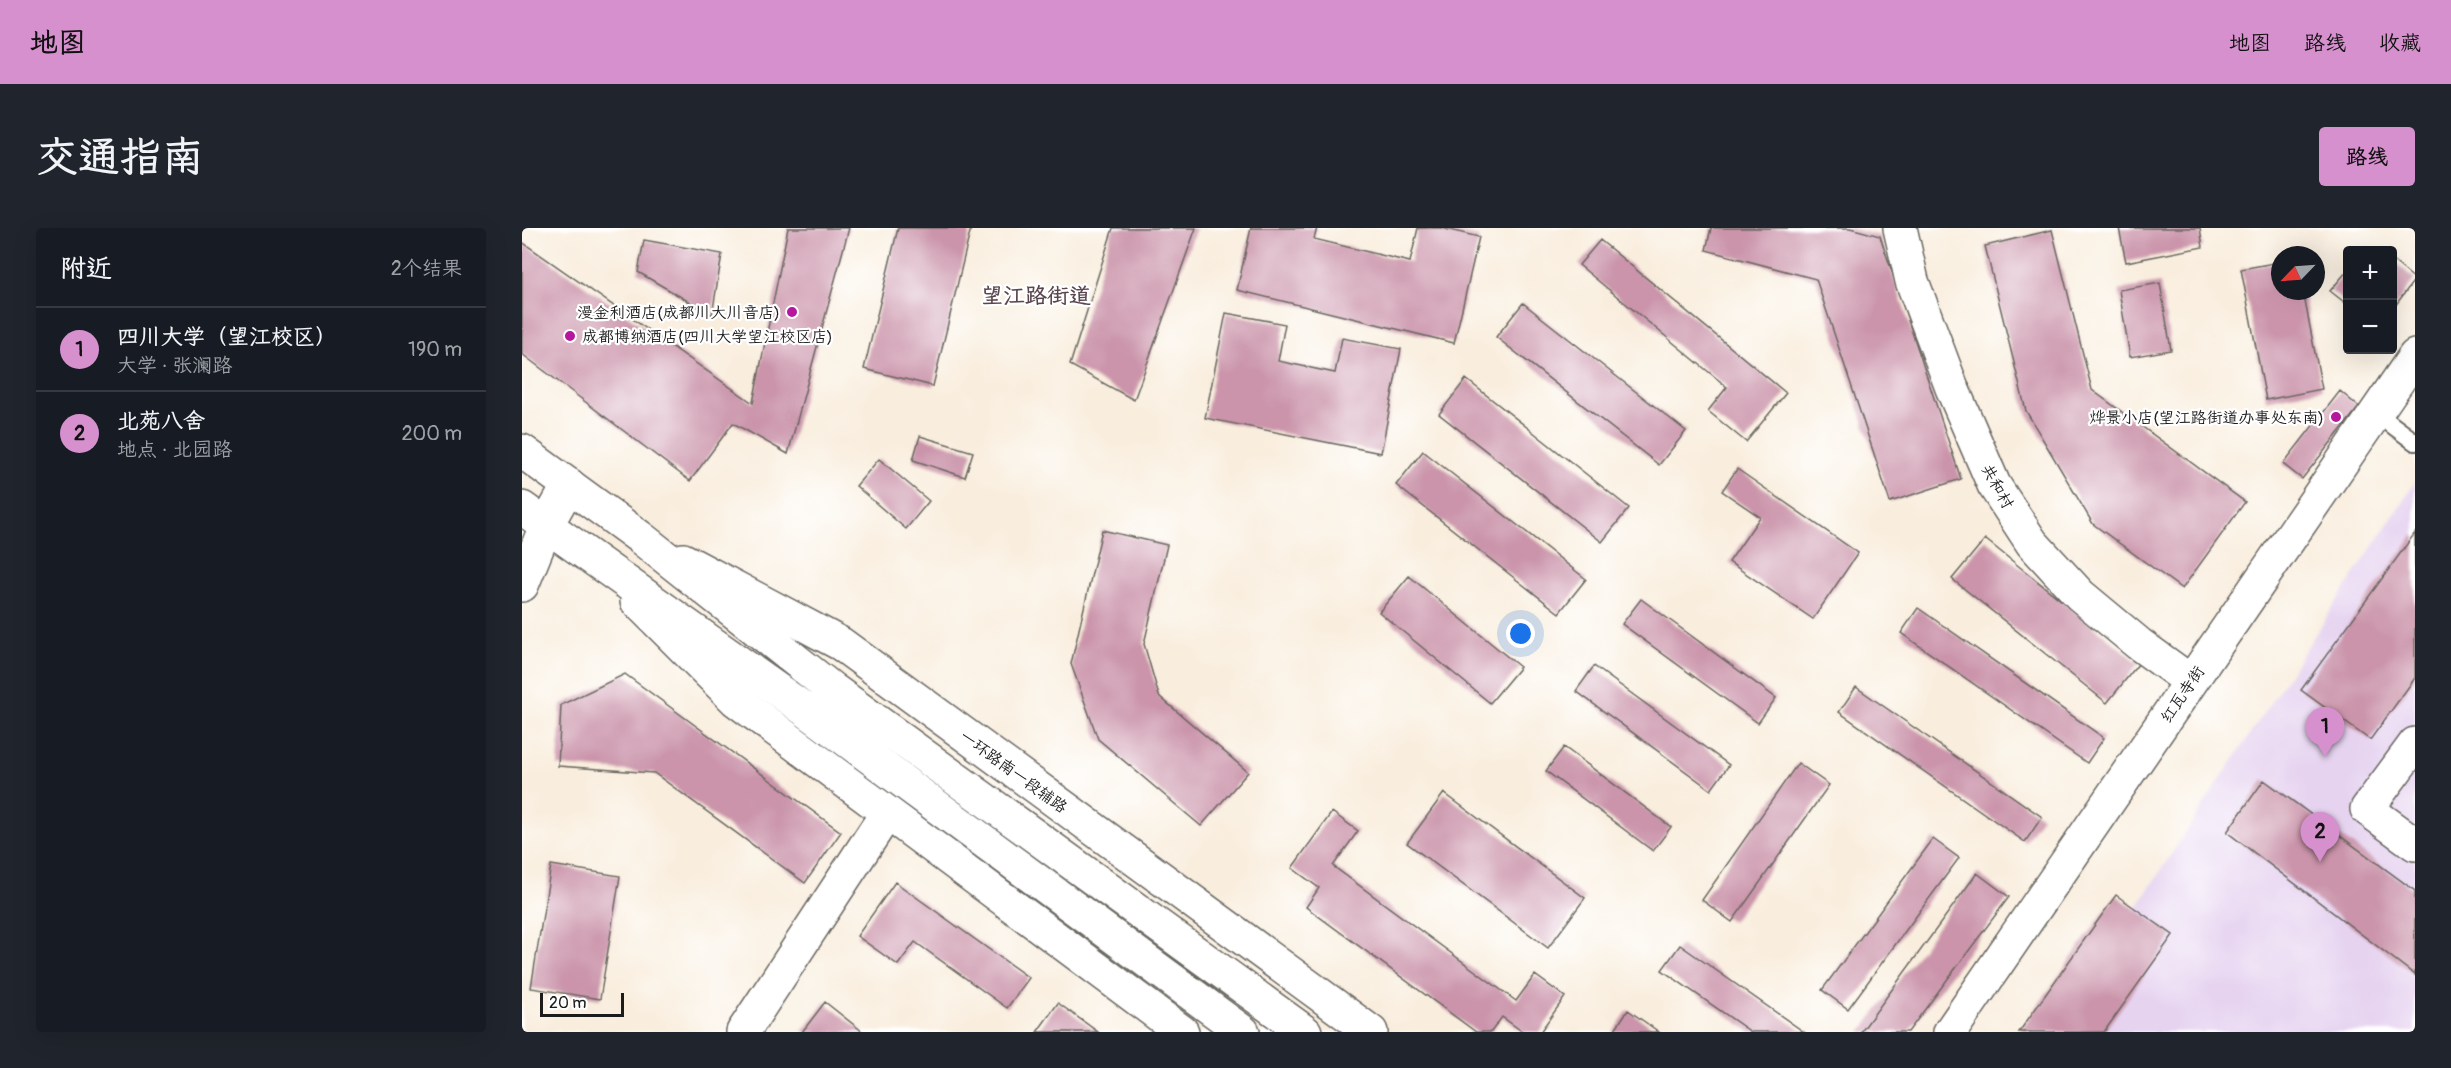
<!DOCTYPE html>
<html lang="zh">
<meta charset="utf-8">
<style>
:root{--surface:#171b24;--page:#20242c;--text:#f1f3f6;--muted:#9ea1a6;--line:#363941;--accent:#d690ce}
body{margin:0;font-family:Pangolin,"LXGW WenKai TC",sans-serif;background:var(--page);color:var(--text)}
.controls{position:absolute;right:18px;top:18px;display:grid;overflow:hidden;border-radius:6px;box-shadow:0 6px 24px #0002}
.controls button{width:54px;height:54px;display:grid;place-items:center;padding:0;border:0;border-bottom:2px solid var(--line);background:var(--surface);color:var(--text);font:30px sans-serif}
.compass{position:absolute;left:1749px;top:18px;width:54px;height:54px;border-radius:50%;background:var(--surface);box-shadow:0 6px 24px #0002;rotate:245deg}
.scale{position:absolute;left:18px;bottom:15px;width:84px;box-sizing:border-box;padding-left:6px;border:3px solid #1c1c1c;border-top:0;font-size:16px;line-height:21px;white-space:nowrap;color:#1c1c1c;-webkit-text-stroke:4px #fff;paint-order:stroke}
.you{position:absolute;left:999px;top:406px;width:21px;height:21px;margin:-15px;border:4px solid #fff;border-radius:50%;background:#1a73e8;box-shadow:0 0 0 9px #1a73e833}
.badge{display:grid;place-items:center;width:39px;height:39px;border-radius:50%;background:var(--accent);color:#111;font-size:20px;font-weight:700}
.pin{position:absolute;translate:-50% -50px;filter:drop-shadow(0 2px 3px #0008)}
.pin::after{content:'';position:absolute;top:32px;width:21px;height:18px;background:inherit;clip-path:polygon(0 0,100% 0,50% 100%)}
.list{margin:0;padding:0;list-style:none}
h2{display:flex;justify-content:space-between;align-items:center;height:78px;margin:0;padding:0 24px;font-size:26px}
h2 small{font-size:20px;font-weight:400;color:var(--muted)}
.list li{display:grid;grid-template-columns:39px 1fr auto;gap:18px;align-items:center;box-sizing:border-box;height:84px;padding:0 24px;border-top:2px solid var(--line)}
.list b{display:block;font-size:22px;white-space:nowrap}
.list p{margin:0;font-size:20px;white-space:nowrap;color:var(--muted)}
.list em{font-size:20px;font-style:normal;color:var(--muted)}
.map{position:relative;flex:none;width:1893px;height:804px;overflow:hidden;border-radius:6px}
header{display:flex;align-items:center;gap:36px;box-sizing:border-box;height:84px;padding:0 30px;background:var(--accent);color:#111}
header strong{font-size:28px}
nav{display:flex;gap:33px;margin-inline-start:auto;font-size:21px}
.intro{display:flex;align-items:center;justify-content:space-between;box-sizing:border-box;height:144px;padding:0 36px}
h1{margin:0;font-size:42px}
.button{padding:15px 27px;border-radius:6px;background:var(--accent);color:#111;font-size:21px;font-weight:700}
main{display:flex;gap:36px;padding:0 36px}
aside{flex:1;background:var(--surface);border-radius:6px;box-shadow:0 6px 24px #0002}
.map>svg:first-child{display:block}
.built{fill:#e6d3f0}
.building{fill:#cb94aa}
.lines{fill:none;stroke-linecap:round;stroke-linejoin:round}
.service-casing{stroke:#696660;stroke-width:20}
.minor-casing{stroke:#696660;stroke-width:36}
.tertiary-casing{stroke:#696660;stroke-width:36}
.secondary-casing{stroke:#696660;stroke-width:36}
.primary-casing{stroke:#696660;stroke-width:36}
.service{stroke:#fff;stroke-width:16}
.minor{stroke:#fff;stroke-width:33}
.tertiary{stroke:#fff;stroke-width:33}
.secondary{stroke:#fff;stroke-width:33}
.primary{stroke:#fff;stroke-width:33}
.poi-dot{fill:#b5179e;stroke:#fff;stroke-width:2}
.labels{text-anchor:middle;stroke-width:4.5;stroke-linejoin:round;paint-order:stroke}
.poi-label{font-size:16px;fill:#1c1c1c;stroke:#fff;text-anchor:end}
.street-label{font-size:16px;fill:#1c1c1c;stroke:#fff}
.district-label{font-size:22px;font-weight:bold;fill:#59464e;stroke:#fff}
</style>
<header>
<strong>地图</strong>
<nav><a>地图</a><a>路线</a><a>收藏</a></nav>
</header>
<div class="intro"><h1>交通指南</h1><a class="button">路线</a></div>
<main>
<aside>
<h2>附近<small>2个结果</small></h2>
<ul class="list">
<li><span class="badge">1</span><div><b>四川大学（望江校区）</b><p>大学 · 张澜路</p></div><em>190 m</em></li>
<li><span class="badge">2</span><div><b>北苑八舍</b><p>地点 · 北园路</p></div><em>200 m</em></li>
</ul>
</aside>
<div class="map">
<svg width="1893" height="804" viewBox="0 0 1893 804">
<rect width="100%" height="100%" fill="#fff"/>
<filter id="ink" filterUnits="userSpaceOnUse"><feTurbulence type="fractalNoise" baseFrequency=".0167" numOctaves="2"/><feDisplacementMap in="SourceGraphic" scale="12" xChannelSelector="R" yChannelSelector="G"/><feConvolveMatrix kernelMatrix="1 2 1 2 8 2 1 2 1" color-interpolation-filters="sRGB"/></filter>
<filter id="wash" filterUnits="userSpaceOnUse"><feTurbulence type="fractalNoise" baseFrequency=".008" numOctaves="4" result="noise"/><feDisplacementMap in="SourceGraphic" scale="24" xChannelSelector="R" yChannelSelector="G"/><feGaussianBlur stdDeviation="1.35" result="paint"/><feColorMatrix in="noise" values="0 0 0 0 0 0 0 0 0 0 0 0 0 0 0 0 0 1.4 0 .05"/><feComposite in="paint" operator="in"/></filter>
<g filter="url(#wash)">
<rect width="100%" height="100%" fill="#f9eede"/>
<path class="built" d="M 1893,254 L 1893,804 L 1533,804 Z"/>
<g id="blocks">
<path class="building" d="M 266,0 L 327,0 L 266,226 L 211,195 L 168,253 L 0,126 L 0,14 L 231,175 Z
M 376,0 L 449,0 L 411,158 L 342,141 Z
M 591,0 L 674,0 L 612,172 L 548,137 Z
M 729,0 L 795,0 L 792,11 L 888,34 L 896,0 L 919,0 L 957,9 L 932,115 L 715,62 Z
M 1189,0 L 1328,0 L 1358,8 L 1439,251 L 1368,274 L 1294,51 L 1184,22 Z
M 1597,0 L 1678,0 L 1681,19 L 1604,34 Z
M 1530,2 L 1570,162 L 1723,274 L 1660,361 L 1571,296 L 1504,183 L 1463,18 Z
M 122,12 L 200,26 L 190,87 L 116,44 Z
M 1078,12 L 1264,165 L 1224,214 L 1186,183 L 1205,159 L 1057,37 Z
M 1870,32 L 1893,51 L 1870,82 Z
M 1758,34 L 1758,63 L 1781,63 L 1800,161 L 1744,172 L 1719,41 Z
M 1826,42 L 1826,77 L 1808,63 Z
M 1638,55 L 1649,122 L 1608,129 L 1597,62 Z
M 1001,75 L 1164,203 L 1137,237 L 974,109 Z
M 704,85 L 763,96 L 756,133 L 813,145 L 820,110 L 879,121 L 859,225 L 683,190 Z
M 944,151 L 1107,280 L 1080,314 L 917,186 Z
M 1818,163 L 1837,179 L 1780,251 L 1761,236 Z
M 398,208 L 451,224 L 443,249 L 391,232 Z
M 901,223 L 1064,351 L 1037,385 L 874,257 Z
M 357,231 L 407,273 L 384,301 L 334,258 Z
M 1215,241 L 1336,325 L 1291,391 L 1207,334 L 1238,289 L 1200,263 Z
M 580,302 L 645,317 L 622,416 L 637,468 L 726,544 L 679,598 L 576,511 L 549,436 Z
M 1893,305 L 1893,450 L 1848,512 L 1779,462 Z
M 1463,311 L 1617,435 L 1585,475 L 1430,351 Z
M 887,348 L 998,439 L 968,475 L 857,384 Z
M 1119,371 L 1254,470 L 1236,495 L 1100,396 Z
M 1396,380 L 1582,510 L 1565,535 L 1379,405 Z
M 1072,438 L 1207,537 L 1189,562 L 1054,463 Z
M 103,446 L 319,604 L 283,655 L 132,545 L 36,538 L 39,477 Z
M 1334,459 L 1520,589 L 1503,614 L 1317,484 Z
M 1042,519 L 1149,599 L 1131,623 L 1024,543 Z
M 1276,535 L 1307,557 L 1210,694 L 1180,672 Z
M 1742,552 L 1893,663 L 1893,747 L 1705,604 Z
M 922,565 L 1063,670 L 1026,720 L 885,615 Z
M 810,584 L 836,603 L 811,638 L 994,773 L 1013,747 L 1043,769 L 1018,804 L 1001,804 L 980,789 L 969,804 L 954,804 L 784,679 L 797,660 L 770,640 Z
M 1411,611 L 1437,630 L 1326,781 L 1300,762 Z
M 29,637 L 98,648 L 78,771 L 9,760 Z
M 1455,645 L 1487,669 L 1386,804 L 1339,804 Z
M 373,654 L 507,750 L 485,780 L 393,714 L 376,737 L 335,708 Z
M 1594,667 L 1651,707 L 1582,804 L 1497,804 Z
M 1158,717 L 1282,804 L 1229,804 L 1140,742 Z
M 303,774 L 341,804 L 280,804 Z
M 536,775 L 576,804 L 515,804 Z
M 1106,782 L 1137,804 L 1091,804 Z"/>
</g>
</g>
<g filter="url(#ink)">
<use href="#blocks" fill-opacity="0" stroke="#696660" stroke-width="1.5"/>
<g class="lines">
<defs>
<path id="service" d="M 1854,185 L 1893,214"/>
<path id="minor" d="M 1378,0 L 1390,53 L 1430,160 L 1472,257 L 1510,315 L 1558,367 L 1617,416 L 1668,453
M 1893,516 L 1845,581 L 1893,616
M 221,804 L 365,585
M 1428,804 L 1893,128"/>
<path id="tertiary" d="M 0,357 L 24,298 L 47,257"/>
<path id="secondary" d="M 161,332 L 319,416 L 849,804
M 115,373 L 214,472 L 660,804"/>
<path id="primary" d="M 0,223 L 119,310 L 310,461 L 783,804
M 0,280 L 292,488 L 721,804"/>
</defs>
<use href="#service" class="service-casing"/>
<use href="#minor" class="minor-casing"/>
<use href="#tertiary" class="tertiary-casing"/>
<use href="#secondary" class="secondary-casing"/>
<use href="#primary" class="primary-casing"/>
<use href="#service" class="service"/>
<use href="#minor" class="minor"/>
<use href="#tertiary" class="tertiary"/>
<use href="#secondary" class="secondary"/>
<use href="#primary" class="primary"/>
</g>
</g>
<g class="poi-dot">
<circle cx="270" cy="84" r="6"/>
<circle cx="48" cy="108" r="6"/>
<circle cx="1814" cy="189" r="6"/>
</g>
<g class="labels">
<g class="poi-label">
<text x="258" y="90">漫金利酒店(成都川大川音店)</text>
<text x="60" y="114" text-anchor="start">成都博纳酒店(四川大学望江校区店)</text>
<text x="1802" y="195">烨景小店(望江路街道办事处东南)</text>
</g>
<g class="street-label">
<text transform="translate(1476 258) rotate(61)" y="6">共和村</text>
<text transform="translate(1660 466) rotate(-56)" y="6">红瓦寺街</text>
<text transform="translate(492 543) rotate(36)" y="6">一环路南一段辅路</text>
</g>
<g class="district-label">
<text x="514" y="75">望江路街道</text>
</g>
</g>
</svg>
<div class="controls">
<button>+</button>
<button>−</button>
</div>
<svg class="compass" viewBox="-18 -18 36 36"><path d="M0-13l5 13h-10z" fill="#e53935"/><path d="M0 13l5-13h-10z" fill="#9ea1a6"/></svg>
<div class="scale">20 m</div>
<div class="you"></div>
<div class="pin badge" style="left:1803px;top:529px">1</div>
<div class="pin badge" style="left:1798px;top:634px">2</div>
</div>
</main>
